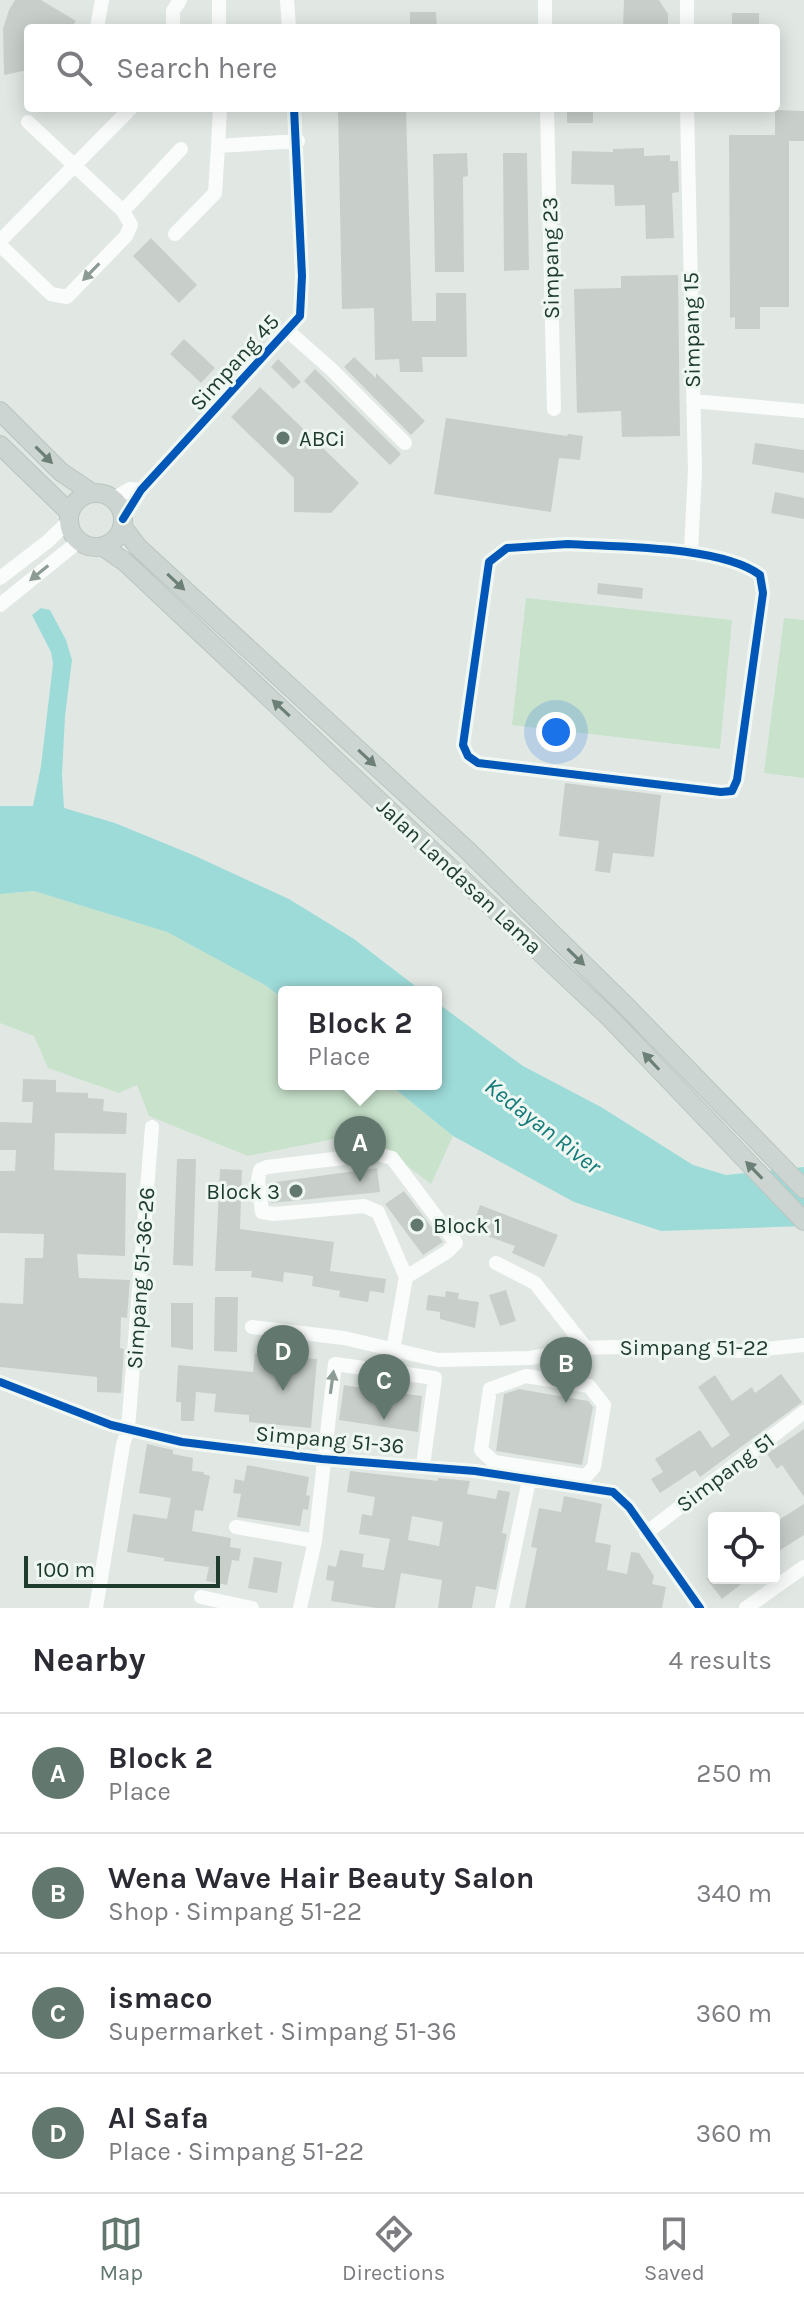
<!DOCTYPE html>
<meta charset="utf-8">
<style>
:root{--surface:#fff;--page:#f2f2f3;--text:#2b2b33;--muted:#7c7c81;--line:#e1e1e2;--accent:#62786e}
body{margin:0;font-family:Karla,sans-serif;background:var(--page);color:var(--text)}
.controls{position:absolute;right:24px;bottom:24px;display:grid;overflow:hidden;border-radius:8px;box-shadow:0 4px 20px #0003}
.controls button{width:72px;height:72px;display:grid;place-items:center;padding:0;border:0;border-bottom:2px solid var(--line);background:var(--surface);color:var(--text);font:40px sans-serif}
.scale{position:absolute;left:24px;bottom:20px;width:196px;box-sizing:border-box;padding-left:8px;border:4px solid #1e3b2e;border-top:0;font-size:22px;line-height:28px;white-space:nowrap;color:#1e3b2e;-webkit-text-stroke:6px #eef7f1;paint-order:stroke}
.you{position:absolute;left:556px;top:732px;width:28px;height:28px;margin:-20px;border:6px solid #fff;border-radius:50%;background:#1a73e8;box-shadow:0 0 0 12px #1a73e833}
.badge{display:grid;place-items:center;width:52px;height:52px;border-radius:50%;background:var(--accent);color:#fff;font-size:26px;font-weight:700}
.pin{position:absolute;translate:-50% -66px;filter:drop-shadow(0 2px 4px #0008)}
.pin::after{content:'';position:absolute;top:42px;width:28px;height:24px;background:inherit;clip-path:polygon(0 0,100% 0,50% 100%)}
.popup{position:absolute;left:278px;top:986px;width:164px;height:104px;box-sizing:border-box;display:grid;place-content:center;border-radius:8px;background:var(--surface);filter:drop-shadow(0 2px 6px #0005);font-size:26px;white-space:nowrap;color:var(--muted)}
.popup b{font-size:30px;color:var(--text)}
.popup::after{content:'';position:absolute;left:50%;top:100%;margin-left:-16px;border:16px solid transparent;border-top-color:var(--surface)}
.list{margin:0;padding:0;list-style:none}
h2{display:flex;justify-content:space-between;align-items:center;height:104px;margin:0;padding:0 32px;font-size:34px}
h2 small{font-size:26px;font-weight:400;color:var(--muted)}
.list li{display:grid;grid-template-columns:52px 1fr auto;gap:24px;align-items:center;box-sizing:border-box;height:120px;padding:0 32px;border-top:2px solid var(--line)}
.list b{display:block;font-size:30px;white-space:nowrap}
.list p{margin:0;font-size:26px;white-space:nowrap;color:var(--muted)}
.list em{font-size:26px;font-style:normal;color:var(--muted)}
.icon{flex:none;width:44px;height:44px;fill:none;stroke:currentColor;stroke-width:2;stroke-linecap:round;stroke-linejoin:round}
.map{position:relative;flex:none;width:804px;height:1608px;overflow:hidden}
.search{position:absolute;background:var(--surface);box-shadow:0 4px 20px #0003;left:24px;right:24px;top:24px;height:88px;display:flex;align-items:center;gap:20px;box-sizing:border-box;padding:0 28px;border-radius:8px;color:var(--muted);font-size:30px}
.sheet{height:584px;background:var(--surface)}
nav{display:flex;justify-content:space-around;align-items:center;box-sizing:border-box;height:112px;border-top:2px solid var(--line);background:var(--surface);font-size:22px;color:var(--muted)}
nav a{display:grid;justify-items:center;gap:4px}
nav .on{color:var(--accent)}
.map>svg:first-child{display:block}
.green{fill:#c8e2cc}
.water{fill:#9ddbd8}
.building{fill:#c8cfcb;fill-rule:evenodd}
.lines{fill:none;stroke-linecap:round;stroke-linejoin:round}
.major-casing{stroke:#bbc5c0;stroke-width:20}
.minor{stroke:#fafcfb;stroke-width:14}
.major{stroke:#ccd5d1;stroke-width:18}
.cycleway-casing{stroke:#eef7f1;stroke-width:13}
.cycleway{stroke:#0057b8;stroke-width:8}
.oneway{fill:#8c9c94}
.oneway2{fill:#6c8077}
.poi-dot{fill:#62786e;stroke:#eef7f1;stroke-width:3}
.labels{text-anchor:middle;stroke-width:6;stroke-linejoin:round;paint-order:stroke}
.street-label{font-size:22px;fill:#1e3b2e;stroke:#eef7f1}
.poi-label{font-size:22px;fill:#1e3b2e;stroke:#eef7f1;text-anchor:start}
.water-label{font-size:24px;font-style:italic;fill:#147b7a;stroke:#eef7f1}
</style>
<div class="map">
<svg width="804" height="1608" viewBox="0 0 804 1608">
<rect width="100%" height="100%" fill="#e1e8e4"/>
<path class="green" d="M 526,598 L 732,620 L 720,749 L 512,725 Z
M 784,618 L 804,620 L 804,778 L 764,773 Z
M 34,891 L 167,932 L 265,985 L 284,999 L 284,1084 L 389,1084 L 453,1136 L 431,1184 L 364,1133 L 248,1156 L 149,1116 L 137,1085 L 119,1093 L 48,1068 L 34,1036 L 0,1023 L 0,894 Z"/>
<path class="water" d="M 41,608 L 50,610 L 66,640 L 72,660 L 65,716 L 62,776 L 64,808 L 115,823 L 193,855 L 289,899 L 354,939 L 423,992 L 284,992 L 284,999 L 265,985 L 167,932 L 34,891 L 0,894 L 0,806 L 33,806 L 41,766 L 53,664 L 51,652 L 32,615 Z
M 436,1002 L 523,1066 L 601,1107 L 693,1165 L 726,1175 L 804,1167 L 804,1226 L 661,1231 L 574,1202 L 453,1136 L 389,1084 L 436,1084 Z"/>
<path class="building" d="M 15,0 L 41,0 L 76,21 L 71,28 L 28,28 L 28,70 L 4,75 L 3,29 L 9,10 Z
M 624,0 L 659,0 L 668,14 L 668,28 L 623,28 Z
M 410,12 L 436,12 L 437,28 L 410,28 Z
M 732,13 L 759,13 L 759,28 L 732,28 Z
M 338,108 L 406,108 L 412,321 L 436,321 L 436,293 L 466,293 L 467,357 L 422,357 L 423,372 L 400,372 L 399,359 L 375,360 L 374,308 L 342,309 Z
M 567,110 L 593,110 L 593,123 L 567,123 Z
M 775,110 L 804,111 L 804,141 L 789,141 L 789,307 L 760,307 L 760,329 L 735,329 L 735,317 L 730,318 L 729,135 L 775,135 Z
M 644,148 L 644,156 L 670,155 L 670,161 L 678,161 L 679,192 L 672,193 L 674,238 L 646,239 L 645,205 L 615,206 L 614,185 L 571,184 L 572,151 L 613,152 L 613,149 Z
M 467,153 L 468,176 L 463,177 L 464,272 L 435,272 L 433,154 Z
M 503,153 L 527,153 L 529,270 L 504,271 Z
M 151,238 L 197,285 L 179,303 L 133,256 Z
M 678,275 L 680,436 L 622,437 L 621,411 L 577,413 L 574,289 L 621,288 L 621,276 Z
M 184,339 L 215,368 L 201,383 L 170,354 Z
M 354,357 L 376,378 L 376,373 L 425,421 L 411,435 L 344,367 Z
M 278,359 L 301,382 L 293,389 L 271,367 Z
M 315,369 L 401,454 L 390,465 L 304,381 Z
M 260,387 L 359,483 L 331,513 L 294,512 L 294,478 L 231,417 Z
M 446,418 L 567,436 L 568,434 L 583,436 L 580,460 L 559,458 L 551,512 L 434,494 Z
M 755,443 L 804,450 L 804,473 L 752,464 Z
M 775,492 L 804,498 L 804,519 L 771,513 Z
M 598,583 L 643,588 L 642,599 L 597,594 Z
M 565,783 L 661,795 L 654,857 L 613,853 L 610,873 L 595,871 L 599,841 L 559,836 Z
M 23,1079 L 56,1080 L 56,1092 L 88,1093 L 88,1098 L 104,1099 L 103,1111 L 127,1113 L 126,1134 L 55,1133 L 54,1170 L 126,1173 L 125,1256 L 77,1254 L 79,1278 L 130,1280 L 127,1318 L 121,1317 L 120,1348 L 124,1349 L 121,1393 L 97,1392 L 97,1377 L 0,1367 L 0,1303 L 23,1304 L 25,1258 L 43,1258 L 44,1234 L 0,1233 L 0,1171 L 15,1171 L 16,1150 L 0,1150 L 0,1122 L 32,1123 L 33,1102 L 22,1102 Z
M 177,1159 L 196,1159 L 193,1266 L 173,1265 Z
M 377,1168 L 380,1192 L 271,1203 L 268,1183 Z
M 220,1169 L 242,1170 L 240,1229 L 334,1242 L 330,1271 L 386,1279 L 384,1293 L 370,1291 L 368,1302 L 339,1297 L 340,1291 L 312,1286 L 313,1276 L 284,1272 L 283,1282 L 251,1277 L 252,1271 L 215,1271 Z
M 404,1191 L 443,1242 L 423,1255 L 385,1204 Z
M 480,1205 L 558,1235 L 544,1267 L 512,1253 L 515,1246 L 471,1230 Z
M 506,1290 L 516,1321 L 500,1326 L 489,1295 Z
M 446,1291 L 459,1293 L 458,1299 L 479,1302 L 475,1328 L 440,1319 L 440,1312 L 426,1310 L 428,1295 L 445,1297 Z
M 215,1297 L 238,1297 L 237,1352 L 214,1351 Z
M 171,1303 L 193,1303 L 193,1350 L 171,1347 Z
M 255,1353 L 317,1359 L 311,1428 L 249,1422 L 249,1415 L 214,1412 L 216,1394 L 196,1392 L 194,1421 L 181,1421 L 181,1402 L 176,1402 L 178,1365 L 253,1372 Z
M 781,1374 L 802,1402 L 700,1477 L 695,1470 L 660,1493 L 651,1479 L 663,1472 L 655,1459 L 700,1430 L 712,1448 L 730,1435 L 698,1387 L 715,1375 L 732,1401 L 752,1387 L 755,1393 Z
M 370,1379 L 393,1382 L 392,1392 L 422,1396 L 418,1432 L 339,1420 L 344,1385 L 369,1389 Z
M 519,1389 L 588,1401 L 593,1407 L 582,1465 L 496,1451 L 504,1394 Z
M 804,1429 L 804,1497 L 782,1465 L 777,1469 L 767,1454 Z
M 147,1444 L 173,1450 L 173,1454 L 193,1458 L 192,1471 L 204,1472 L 203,1474 L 210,1476 L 203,1511 L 195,1510 L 192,1531 L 231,1538 L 230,1547 L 241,1549 L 239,1561 L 232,1560 L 227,1585 L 206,1581 L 209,1567 L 164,1561 L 164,1558 L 127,1552 L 133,1514 L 167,1519 L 171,1498 L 139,1493 Z
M 247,1465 L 309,1477 L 306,1495 L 310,1496 L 308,1510 L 303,1509 L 300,1526 L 237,1517 L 241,1494 L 233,1493 L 235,1479 L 244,1481 Z
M 350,1471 L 438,1481 L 438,1478 L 470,1481 L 467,1494 L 496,1499 L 498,1490 L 510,1492 L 502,1533 L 507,1534 L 496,1590 L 476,1586 L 472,1608 L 438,1608 L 442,1580 L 401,1573 L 395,1608 L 377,1608 L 331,1601 L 334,1581 L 326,1580 L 328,1565 L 336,1567 L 340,1550 L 364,1554 L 362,1567 L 384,1570 L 390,1539 L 359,1534 L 362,1514 L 372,1516 L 375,1497 L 347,1492 ZM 412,1516 L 443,1522 L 439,1546 L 408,1540 Z
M 564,1496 L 602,1504 L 595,1542 L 611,1545 L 607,1570 L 627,1574 L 631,1552 L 639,1553 L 654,1576 L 652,1584 L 666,1587 L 662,1608 L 525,1608 L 537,1548 L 531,1547 L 539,1508 L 561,1512 Z
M 804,1504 L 804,1535 L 774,1554 L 774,1523 Z
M 254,1557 L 282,1562 L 277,1593 L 248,1588 Z
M 706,1578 L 749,1578 L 722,1599 Z"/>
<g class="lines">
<defs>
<path id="major" d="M 0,411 L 61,472 L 92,493
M 0,445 L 70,513
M69 520a27 27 0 1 1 54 0a27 27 0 1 1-54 0Z
M 122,526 L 138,547 L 466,849 L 626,1006 L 804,1189
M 102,546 L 125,562 L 610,1018 L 804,1221"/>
</defs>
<use href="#major" class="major-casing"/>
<path class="minor" d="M 219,0 L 219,28
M 287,0 L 289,28
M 545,0 L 545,28
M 687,0 L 687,28
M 97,28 L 102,0
M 173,28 L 173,11 L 180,0
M 220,108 L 218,146 L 298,141
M 547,108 L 554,409
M 687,108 L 695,471 L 691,551
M 28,122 L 123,211 L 181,149
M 175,234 L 215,193 L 218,146
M 0,241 L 131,108
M 0,245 L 51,294 L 67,297 L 126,236 L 131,225 L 123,211
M 288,331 L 331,369 L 405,443
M 693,401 L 804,411
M 113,499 L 130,489 L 141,490
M 123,519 L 141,490 L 300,316 L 302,276 L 294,108
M 568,544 C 618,547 721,546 760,575 L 763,593 L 737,780 L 732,791 L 721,792 L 478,763 L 468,756 L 463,745 L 489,562 L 507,548 Z
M 0,578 L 47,542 L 69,521
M 0,605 L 79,541
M 377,1154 L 392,1158 L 456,1243 L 447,1252 L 406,1277 L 378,1212 L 364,1206 L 274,1214 L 262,1212 L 258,1181 L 260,1170 L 267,1167 Z
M 496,1263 L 535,1283 L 586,1348
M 252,1327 L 344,1338 L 438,1360 L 530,1358 L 586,1348 L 610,1347 L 744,1351 L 804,1345
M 393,1350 L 406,1277
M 526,1376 L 589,1386 L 604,1405 L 594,1467 L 586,1476 L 494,1462 L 481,1450 L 490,1389 Z
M 0,1382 L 111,1425 L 182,1442 L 322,1459 L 475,1471 L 613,1492 L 629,1507 L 700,1608
M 236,1527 L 315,1541
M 646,1533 L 804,1412
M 201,1597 L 252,1608
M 96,1608 L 123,1445 L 128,1429 L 152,1127
M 300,1608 L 315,1541 L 335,1364 L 435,1378 L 423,1465
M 502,1608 L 529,1480
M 746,1608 L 804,1567"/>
<use href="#major" class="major"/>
<defs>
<path id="cycleway" d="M 123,519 L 141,490 L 300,316 L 302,276 L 294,108
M 568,544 C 618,547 721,546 760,575 L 763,593 L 737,780 L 732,791 L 721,792 L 478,763 L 468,756 L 463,745 L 489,562 L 507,548 Z
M 0,1382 L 111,1425 L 182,1442 L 322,1459 L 475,1471 L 613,1492 L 629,1507 L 700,1608"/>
</defs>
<use href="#cycleway" class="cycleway-casing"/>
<use href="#cycleway" class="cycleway"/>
</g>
<defs><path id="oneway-solid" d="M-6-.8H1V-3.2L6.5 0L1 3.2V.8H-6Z" transform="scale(2)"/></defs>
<g class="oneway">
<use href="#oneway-solid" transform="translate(91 272) rotate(134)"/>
<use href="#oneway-solid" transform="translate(39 573) rotate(141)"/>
<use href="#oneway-solid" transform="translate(332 1382) rotate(-82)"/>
</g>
<g class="oneway2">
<use href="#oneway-solid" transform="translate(44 455) rotate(45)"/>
<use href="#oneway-solid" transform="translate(176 582) rotate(43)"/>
<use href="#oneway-solid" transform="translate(281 708) rotate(-137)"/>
<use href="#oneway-solid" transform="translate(367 758) rotate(43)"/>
<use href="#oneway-solid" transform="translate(576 957) rotate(44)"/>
<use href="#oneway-solid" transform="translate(651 1061) rotate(-133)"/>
<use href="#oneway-solid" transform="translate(754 1170) rotate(-134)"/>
</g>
<g class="poi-dot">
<circle cx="283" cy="438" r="8"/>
<circle cx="296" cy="1191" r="8"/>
<circle cx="417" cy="1225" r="8"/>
</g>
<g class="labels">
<g class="street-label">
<text transform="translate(550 258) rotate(-91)" y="8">Simpang 23</text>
<text transform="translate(691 330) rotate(-91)" y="8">Simpang 15</text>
<text transform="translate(234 362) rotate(-48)" y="8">Simpang 45</text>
<text transform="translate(460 876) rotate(43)" y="8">Jalan Landasan Lama</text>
<text transform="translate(140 1278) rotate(-86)" y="8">Simpang 51-36-26</text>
<text x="694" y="1355">Simpang 51-22</text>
<text transform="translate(330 1439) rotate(5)" y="8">Simpang 51-36</text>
<text transform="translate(725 1472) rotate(-37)" y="8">Simpang 51</text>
</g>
<g class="poi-label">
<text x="299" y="446">ABCi</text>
<text x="280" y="1199" text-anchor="end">Block 3</text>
<text x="433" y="1233">Block 1</text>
</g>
<g class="water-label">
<text transform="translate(543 1126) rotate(38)" y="8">Kedayan River</text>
</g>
</g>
</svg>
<div class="controls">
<button><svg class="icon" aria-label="locate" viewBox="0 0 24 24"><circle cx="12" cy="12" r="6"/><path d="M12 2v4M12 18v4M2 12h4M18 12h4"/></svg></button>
</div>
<div class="scale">100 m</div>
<div class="you"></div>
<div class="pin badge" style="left:360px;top:1182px">A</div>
<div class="popup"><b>Block 2</b>Place</div>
<div class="pin badge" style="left:566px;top:1403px">B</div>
<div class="pin badge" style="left:384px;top:1420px">C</div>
<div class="pin badge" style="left:283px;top:1391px">D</div>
<div class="search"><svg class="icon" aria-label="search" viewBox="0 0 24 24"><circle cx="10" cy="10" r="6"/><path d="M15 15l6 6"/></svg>Search here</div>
</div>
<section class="sheet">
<h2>Nearby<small>4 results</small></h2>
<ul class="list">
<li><span class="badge">A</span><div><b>Block 2</b><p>Place</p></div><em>250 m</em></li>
<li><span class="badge">B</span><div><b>Wena Wave Hair Beauty Salon</b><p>Shop · Simpang 51-22</p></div><em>340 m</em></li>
<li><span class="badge">C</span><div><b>ismaco</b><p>Supermarket · Simpang 51-36</p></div><em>360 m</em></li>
<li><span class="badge">D</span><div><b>Al Safa</b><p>Place · Simpang 51-22</p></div><em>360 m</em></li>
</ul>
</section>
<nav>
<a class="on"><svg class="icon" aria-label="map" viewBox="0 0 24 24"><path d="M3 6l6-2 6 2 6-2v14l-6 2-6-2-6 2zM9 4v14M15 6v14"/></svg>Map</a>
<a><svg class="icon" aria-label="directions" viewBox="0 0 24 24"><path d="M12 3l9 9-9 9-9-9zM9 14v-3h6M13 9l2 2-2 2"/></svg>Directions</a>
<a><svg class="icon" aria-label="saved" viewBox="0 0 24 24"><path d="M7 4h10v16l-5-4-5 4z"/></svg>Saved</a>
</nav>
